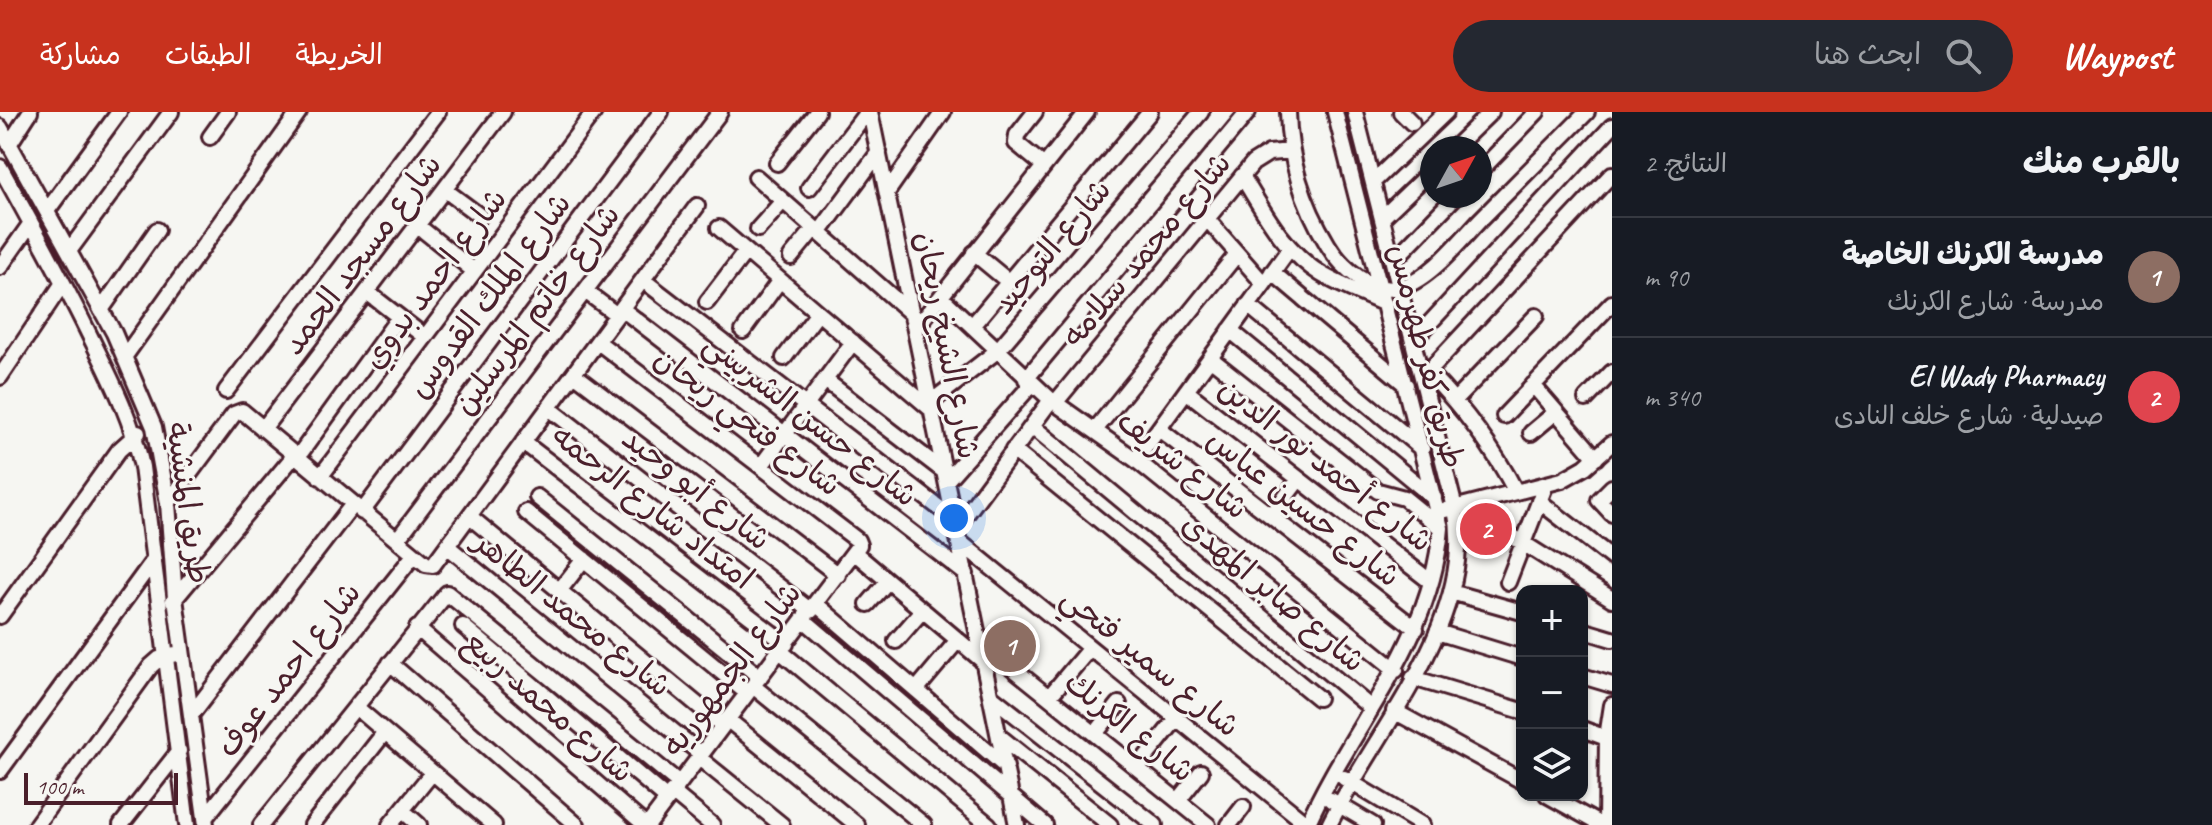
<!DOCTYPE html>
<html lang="ar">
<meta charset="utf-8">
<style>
:root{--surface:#171b24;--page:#242831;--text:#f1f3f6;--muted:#9ea1a6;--line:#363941;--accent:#c8321e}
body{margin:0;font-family:Caveat,"Playpen Sans Arabic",sans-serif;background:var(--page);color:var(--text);direction:rtl}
.controls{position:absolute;right:24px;bottom:24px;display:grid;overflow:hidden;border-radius:16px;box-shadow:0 2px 6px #0004}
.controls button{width:72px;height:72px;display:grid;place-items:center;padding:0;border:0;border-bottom:2px solid var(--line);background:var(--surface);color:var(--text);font:40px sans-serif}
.compass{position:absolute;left:1420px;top:24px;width:72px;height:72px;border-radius:50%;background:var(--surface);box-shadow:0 2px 6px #0004;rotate:50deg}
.scale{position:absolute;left:24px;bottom:20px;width:154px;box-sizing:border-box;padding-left:8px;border:4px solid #4a1f2b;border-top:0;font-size:22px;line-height:28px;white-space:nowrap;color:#4a1f2b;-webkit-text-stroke:6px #f6f6f2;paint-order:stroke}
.you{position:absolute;left:954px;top:406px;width:28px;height:28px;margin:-20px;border:6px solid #fff;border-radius:50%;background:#1a73e8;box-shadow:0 0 0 12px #1a73e833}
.badge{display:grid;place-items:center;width:52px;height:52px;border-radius:50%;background:var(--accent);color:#fff;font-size:26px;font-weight:700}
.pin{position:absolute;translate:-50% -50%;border:4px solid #fff;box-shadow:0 2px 8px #0006}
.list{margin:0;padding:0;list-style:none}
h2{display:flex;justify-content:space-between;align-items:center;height:104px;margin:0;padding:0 32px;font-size:34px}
h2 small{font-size:26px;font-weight:400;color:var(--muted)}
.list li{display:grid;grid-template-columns:52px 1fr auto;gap:24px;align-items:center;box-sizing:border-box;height:120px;padding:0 32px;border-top:2px solid var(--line)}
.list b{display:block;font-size:30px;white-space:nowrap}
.list p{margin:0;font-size:26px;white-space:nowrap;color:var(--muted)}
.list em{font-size:26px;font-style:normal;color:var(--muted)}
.icon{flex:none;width:44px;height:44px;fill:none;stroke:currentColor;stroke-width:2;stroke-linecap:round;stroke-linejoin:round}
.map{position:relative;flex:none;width:1612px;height:713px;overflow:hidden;direction:ltr}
header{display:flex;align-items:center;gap:48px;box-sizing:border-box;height:112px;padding:0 40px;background:var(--accent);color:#fff}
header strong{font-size:38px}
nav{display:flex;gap:44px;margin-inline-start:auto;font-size:28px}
.search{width:560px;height:72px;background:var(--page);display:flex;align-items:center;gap:20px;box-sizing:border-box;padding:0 28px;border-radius:44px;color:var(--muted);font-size:30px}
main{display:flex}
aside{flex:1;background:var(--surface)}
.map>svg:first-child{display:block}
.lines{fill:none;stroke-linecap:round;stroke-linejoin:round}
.minor-casing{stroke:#4a1f2b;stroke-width:20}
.minor{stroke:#f6f6f2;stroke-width:14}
.labels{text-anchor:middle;stroke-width:6;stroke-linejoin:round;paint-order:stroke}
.street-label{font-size:32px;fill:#4a1f2b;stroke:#f6f6f2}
</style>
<header>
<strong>Waypost</strong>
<div class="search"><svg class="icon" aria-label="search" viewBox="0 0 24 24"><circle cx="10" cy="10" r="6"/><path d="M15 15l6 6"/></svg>ابحث هنا</div>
<nav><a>الخريطة</a><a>الطبقات</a><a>مشاركة</a></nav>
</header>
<main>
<aside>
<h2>بالقرب منك<small>النتائج: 2</small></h2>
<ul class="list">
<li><span class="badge" style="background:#8d6e63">1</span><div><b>مدرسة الكرنك الخاصة</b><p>مدرسة · شارع الكرنك</p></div><em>90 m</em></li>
<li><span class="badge" style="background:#e0444e">2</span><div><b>El Wady Pharmacy</b><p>صيدلية · شارع خلف النادى</p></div><em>340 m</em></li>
</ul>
</aside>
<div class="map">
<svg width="1612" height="713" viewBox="0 0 1612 713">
<rect width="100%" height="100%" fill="#f6f6f2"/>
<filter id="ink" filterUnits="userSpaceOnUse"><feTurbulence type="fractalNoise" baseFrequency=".0125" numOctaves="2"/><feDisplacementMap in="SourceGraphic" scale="16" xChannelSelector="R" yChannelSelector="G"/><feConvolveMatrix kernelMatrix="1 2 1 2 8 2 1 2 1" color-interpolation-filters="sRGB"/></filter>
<g filter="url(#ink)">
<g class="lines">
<defs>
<path id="minor" d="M 870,0 L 1017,713
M 1035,0 L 1017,23 L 1016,31 L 1044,54
M 1288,0 C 1289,47 1303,92 1328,133 C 1341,155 1373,184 1402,175 C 1430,167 1460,129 1480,108 C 1516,72 1551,36 1587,0
M 1401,0 L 1412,11
M 0,15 L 114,221 L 154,315 L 168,391 L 175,486 L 206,713
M 210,25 L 228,0
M 10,31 L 30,0
M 1454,36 L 1491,0
M 777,51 L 817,0
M 0,55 C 30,109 60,163 87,218 C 109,263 132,306 142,355 L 187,713
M 1480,59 L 1537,0
M 1242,64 C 1264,100 1284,139 1321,162 C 1341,174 1363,182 1385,192
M 756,65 L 914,204
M 1373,70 L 1446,0
M 809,76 L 867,0
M 445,78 L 480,104
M 888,79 L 943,0
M 47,99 L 119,0
M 1382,106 L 1432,58
M 1207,107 L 1264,172
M 418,114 L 474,159
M 719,116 L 933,299
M 758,117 L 783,89
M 819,121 L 879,40
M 69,139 L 171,0
M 974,141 L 1009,170
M 791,145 L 814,117
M 1393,149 L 1456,84
M 0,155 L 31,111
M 1272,160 L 1406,273
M 643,168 L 955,408
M 585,179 L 617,203
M 367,180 L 425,225
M 941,185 L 1051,288 L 1136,348 L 1396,558
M 707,190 L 746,139
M 1248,193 L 1422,337
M 622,197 L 966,462
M 101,198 L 157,118
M 972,214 L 1150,0
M 916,216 L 1087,0
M 1230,218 L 1434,386
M 743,219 L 780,168
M 1414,228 L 1612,14
M 598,230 L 857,428 L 859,433 L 648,713
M 125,244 L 299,0
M 784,246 L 818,201
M 1210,246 L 1378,379 L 1404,386 L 1441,416
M 1428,260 C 1463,296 1493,335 1516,380
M 574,262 L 838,463
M 0,265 L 63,171
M 1423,265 L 1612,62
M 1026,267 L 1248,0
M 825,268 L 946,361
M 1533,273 L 1596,346
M 226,279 L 438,0
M 1186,279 L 1431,470
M 1586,287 L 1612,260
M 1455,288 L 1536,204
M 931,290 L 997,239 L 1201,0
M 1055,291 L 1253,51 L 1269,41 L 1292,39
M 549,296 L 811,499
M 1504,304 L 1612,191
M 1032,314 L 1371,596
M 263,317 L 503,0
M 1159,317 L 1416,517
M 1095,318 L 1237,142
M 1531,321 L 1556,300
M 523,330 L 786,532
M 1013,338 L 1318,586
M 297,346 L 399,205
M 1136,348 L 1290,136
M 761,354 L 853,230
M 320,365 L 594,0
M 947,368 L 1032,272
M 1612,375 L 1599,388 L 1612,402
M 537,385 L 760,565
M 1539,389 L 1612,446
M 168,391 L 234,302 L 242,299 L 426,452 L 433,453 L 697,94
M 1464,394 L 1612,487
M 1446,398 L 1562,368 L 1585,355 L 1612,331
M 362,400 L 661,0
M 526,400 L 747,581
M 469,404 L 722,613
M 1271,404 L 1299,367
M 957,415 L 1051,288
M 397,428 L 720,0
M 960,430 L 1307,712
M 447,434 L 701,642
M 855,441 L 984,550
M 1508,470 L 1546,372
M 559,479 L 584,447
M 1451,480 L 1522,500
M 173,489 L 294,344
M 816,492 L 1006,655
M 868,492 L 888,469
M 0,504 L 119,338 L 138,321
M 804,508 L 1045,713
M 463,514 L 667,687
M 417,516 L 645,713
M 1582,518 L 1612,527
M 1437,520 L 1522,546
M 896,529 L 923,498
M 979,529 L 1208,713
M 780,539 L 989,713
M 390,551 L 577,713
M 1582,564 L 1612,573
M 1413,566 L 1522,599
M 753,574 L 924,713
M 916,578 L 958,528
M 991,584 L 1155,713
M 1049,585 L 1090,536
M 356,595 L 494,713
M 1394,599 L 1522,669
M 192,602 L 353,392
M 727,607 L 857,713
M 1582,617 L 1612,628
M 1095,622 L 1119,592
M 999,624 L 1110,713
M 698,645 L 782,713
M 1137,656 L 1177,606
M 0,659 L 153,449
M 1344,666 L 1422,713
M 672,680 L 712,713
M 1547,683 L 1601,713
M 1331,688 L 1373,713
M 1178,689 L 1201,660
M 402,698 L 419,713
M 205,706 L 414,443
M 36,713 L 151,554 L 159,547 L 175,542
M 121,713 L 179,639
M 261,713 L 447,481 L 679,671
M 312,713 L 385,620
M 390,713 L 432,661
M 1229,713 L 1243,695
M 1307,713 C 1351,613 1432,530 1441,416 L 1335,0
M 1329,713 C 1375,619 1478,506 1455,396 L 1355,0
M 1606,713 L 1607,625 L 1612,593"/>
</defs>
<use href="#minor" class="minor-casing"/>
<use href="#minor" class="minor"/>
</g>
</g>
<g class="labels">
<g class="street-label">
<text transform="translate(1051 134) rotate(-50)" y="11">شارع التوحيد</text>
<text transform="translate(1146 137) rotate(-50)" y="11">شارع محمد سلامه</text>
<text transform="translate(361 142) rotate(-53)" y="11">شارع مسجد الحمد</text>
<text transform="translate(434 166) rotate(-53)" y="11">شارع احمد بدوي</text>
<text transform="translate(489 183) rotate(-53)" y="11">شارع الملك القدوس</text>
<text transform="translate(536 197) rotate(-53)" y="11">شارع خاتم المرسلين</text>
<text transform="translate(948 233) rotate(79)" y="11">شارع الشيخ ريحان</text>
<text transform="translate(1427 244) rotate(76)" y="11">طريق كفر طهرمس</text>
<text transform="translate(811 307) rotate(38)" y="11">شارع حسن الشربيني</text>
<text transform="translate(748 309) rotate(37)" y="11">شارع فتحي ريحان</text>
<text transform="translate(1183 352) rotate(38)" y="11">شارع شريف</text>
<text transform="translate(1326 352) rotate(38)" y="11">شارع أحمد نور الدين</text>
<text transform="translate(697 376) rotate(38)" y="11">شارع أبو وحيد</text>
<text transform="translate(189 391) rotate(82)" y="11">طريق المنشية</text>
<text transform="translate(653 394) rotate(38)" y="11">امتداد شارع الرحمه</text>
<text transform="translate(1304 395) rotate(38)" y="11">شارع حسين عباس</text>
<text transform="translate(1274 480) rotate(40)" y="11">شارع صابر المهدى</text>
<text transform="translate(573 501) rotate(39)" y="11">شارع محمد الطاهر</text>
<text transform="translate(1151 549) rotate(39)" y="11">شارع سمير فتحي</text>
<text transform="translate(288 557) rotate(-52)" y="11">شارع احمد عوف</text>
<text transform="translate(731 557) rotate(-53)" y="11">شارع الجمهوريه</text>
<text transform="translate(549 594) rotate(41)" y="11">شارع محمد ربيع</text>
<text transform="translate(1130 614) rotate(39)" y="11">شارع الكرنك</text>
</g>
</g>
</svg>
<div class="controls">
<button>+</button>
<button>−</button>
<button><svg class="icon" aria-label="layers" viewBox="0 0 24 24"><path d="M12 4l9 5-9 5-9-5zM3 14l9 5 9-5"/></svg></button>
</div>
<svg class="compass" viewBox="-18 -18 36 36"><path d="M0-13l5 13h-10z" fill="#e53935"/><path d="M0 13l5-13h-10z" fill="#9ea1a6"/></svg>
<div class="scale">100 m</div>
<div class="you"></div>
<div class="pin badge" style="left:1010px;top:534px;background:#8d6e63">1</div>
<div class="pin badge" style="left:1486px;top:417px;background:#e0444e">2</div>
</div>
</main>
